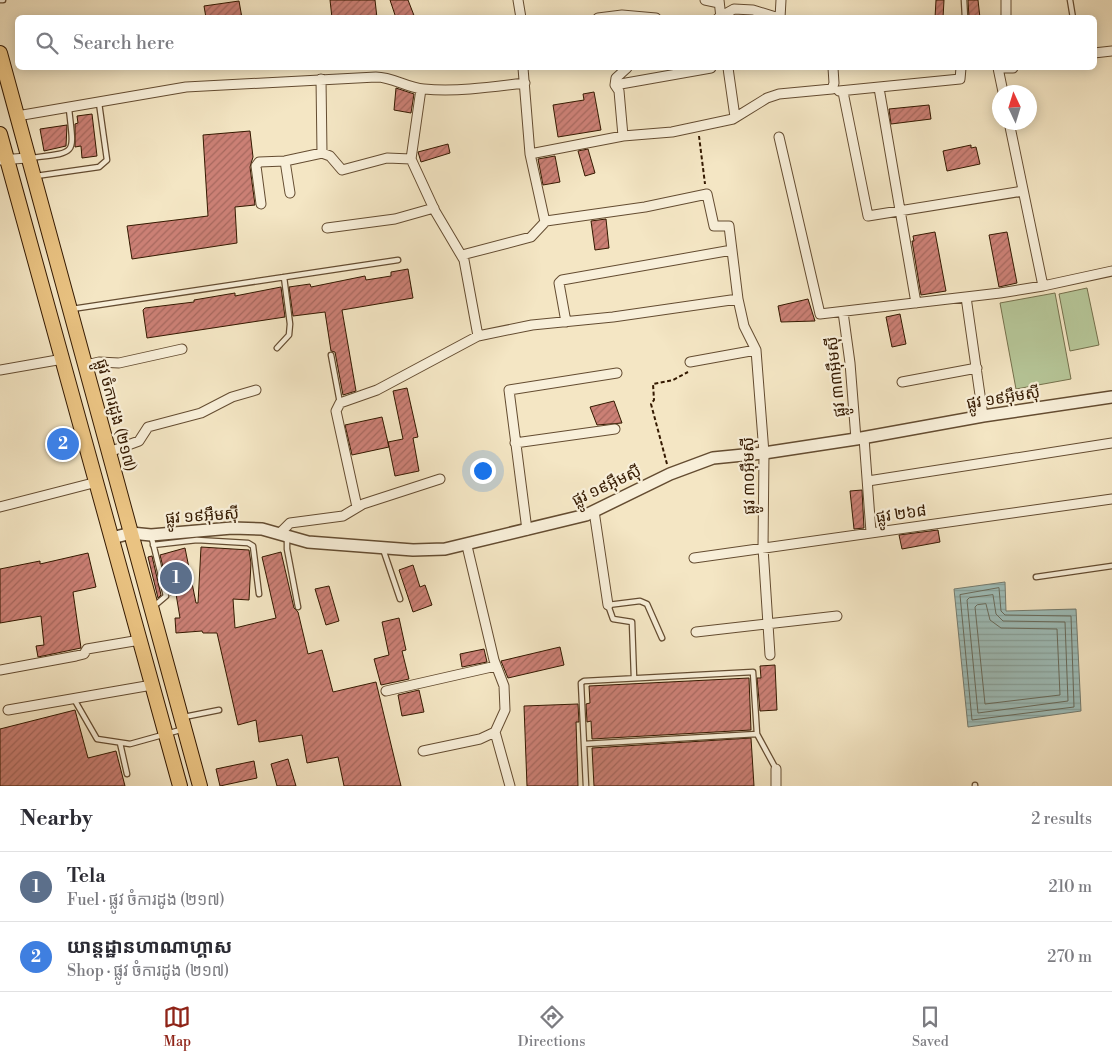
<!DOCTYPE html>
<meta charset="utf-8">
<style>
:root{--surface:#fff;--page:#f2f2f3;--text:#2b2b33;--muted:#7c7c81;--line:#e1e1e2;--accent:#8f2418}
body{margin:0;font-family:"Libre Bodoni","Noto Sans Khmer",serif;background:var(--page);color:var(--text)}
.compass{position:absolute;left:992px;top:85px;width:45px;height:45px;border-radius:50%;background:var(--surface);box-shadow:0 2px 12px #0003;rotate:356deg}
.you{position:absolute;left:482px;top:470px;width:18px;height:18px;margin:-12px;border:4px solid #fff;border-radius:50%;background:#1a73e8;box-shadow:0 0 0 8px #1a73e833}
.badge{display:grid;place-items:center;width:32px;height:32px;border-radius:50%;background:var(--accent);color:#fff;font-size:16px;font-weight:700}
.pin{position:absolute;translate:-50% -50%;border:2px solid #fff;box-shadow:0 1px 5px #0006}
.list{margin:0;padding:0;list-style:none}
h2{display:flex;justify-content:space-between;align-items:center;height:65px;margin:0;padding:0 20px;font-size:21px}
h2 small{font-size:16px;font-weight:400;color:var(--muted)}
.list li{display:grid;grid-template-columns:32px 1fr auto;gap:15px;align-items:center;box-sizing:border-box;height:70px;padding:0 20px;border-top:1px solid var(--line)}
.list b{display:block;font-size:19px;white-space:nowrap}
.list p{margin:0;font-size:16px;white-space:nowrap;color:var(--muted)}
.list em{font-size:16px;font-style:normal;color:var(--muted)}
.icon{flex:none;width:28px;height:28px;fill:none;stroke:currentColor;stroke-width:2;stroke-linecap:round;stroke-linejoin:round}
.map{position:relative;flex:none;width:1112px;height:786px;overflow:hidden}
.search{position:absolute;background:var(--surface);box-shadow:0 2px 12px #0003;left:15px;right:15px;top:15px;height:55px;display:flex;align-items:center;gap:12px;box-sizing:border-box;padding:0 18px;border-radius:8px;color:var(--muted);font-size:19px}
.sheet{height:205px;background:var(--surface)}
nav{display:flex;justify-content:space-around;align-items:center;box-sizing:border-box;height:70px;border-top:1px solid var(--line);background:var(--surface);font-size:14px;color:var(--muted)}
nav a{display:grid;justify-items:center;gap:2px}
nav .on{color:var(--accent)}
.map>svg:first-child{display:block}
.pitch{fill:#b6c698;stroke:#75704c}
.water{fill:url(#water-rules);stroke:#747c70}
.lines{fill:none;stroke-linecap:round;stroke-linejoin:round}
.shore{stroke:#696c5d;stroke-width:1}
.building{fill:url(#building-hatch);stroke:#341900}
.service-casing{stroke:#644c31;stroke-width:7}
.minor-casing{stroke:#644c31;stroke-width:11}
.tertiary-casing{stroke:#644c31;stroke-width:14}
.primary-casing{stroke:#341900;stroke-width:16}
.path{stroke:#341900;stroke-width:2;stroke-dasharray:4 2.5;stroke-linecap:butt}
.service{stroke:#f8efd9;stroke-width:4.5}
.minor{stroke:#f8efd9;stroke-width:9}
.tertiary{stroke:#f8efd9;stroke-width:11}
.primary{stroke:#eac382;stroke-width:14}
.labels{text-anchor:middle;stroke-width:4.5;stroke-linejoin:round;paint-order:stroke}
.street-label{font-size:16px;fill:#341900;stroke:#f8efd9}
</style>
<div class="map">
<svg width="1112" height="786" viewBox="0 0 1112 786">
<defs>
<pattern id="water-rules" width="6" height="5" patternUnits="userSpaceOnUse" patternTransform="scale(1.25)"><rect width="6" height="5" fill="#9ebeba"/><path d="M0 2.5h6" fill="none" stroke="#89a39e"/></pattern>
<pattern id="building-hatch" width="6" height="6" patternUnits="userSpaceOnUse" patternTransform="scale(1.25)"><rect width="6" height="6" fill="#cb8075"/><path d="M-1 1l2-2M0 6l6-6M5 7l2-2" fill="none" stroke="#a6685e"/></pattern>
</defs>
<rect width="100%" height="100%" fill="#f4e6c4"/>
<filter id="stains"><feTurbulence type="fractalNoise" baseFrequency=".004" numOctaves="4"/><feColorMatrix values="0 0 0 0 .2 0 0 0 0 .09 0 0 0 0 .02 0 0 0 .5 -.17"/></filter>
<radialGradient id="worn" r=".72"><stop offset=".6" stop-color="#630" stop-opacity="0"/><stop offset="1" stop-color="#630" stop-opacity=".3"/></radialGradient>
<path class="pitch" d="M 1087,288 L 1099,345 L 1070,351 L 1059,294 Z
M 1055,293 L 1071,379 L 1016,389 L 1000,303 Z"/>
<path class="water" d="M 1005,582 L 1006,611 L 1076,609 L 1081,711 L 968,727 L 954,589 Z"/>
<g class="lines">
<path class="shore" d="M 999,588 L 1001,611 L 1005,615 L 1071,616 L 1074,707 L 972,720 L 960,595 Z
M 993,595 L 996,614 L 1003,621 L 1065,622 L 1068,701 L 978,713 L 967,600 L 969,598 Z
M 986,604 L 990,620 L 1001,628 L 1057,629 L 1060,695 L 985,704 L 975,607 L 977,605 Z"/>
</g>
<path class="building" d="M 330,0 L 375,0 L 377,18 L 332,18 Z
M 390,0 L 408,0 L 415,18 L 396,18 Z
M 936,0 L 944,0 L 943,18 L 935,18 Z
M 968,0 L 978,0 L 980,18 L 969,18 Z
M 239,1 L 242,18 L 206,18 L 204,6 Z
M 396,88 L 414,94 L 411,113 L 394,110 Z
M 594,92 L 601,130 L 558,137 L 553,105 L 584,100 L 583,94 Z
M 929,105 L 931,119 L 891,124 L 889,109 Z
M 92,114 L 97,156 L 82,158 L 81,146 L 75,147 L 75,124 L 78,123 L 77,116 Z
M 67,125 L 66,146 L 44,151 L 40,129 Z
M 250,131 L 253,157 L 250,167 L 255,205 L 235,207 L 237,243 L 132,259 L 127,226 L 208,216 L 203,135 Z
M 448,144 L 450,153 L 421,162 L 418,152 Z
M 971,145 L 971,148 L 976,147 L 980,164 L 947,171 L 943,151 Z
M 588,149 L 595,173 L 585,176 L 578,151 Z
M 555,156 L 560,182 L 543,185 L 538,159 Z
M 606,219 L 609,248 L 595,250 L 591,221 Z
M 935,232 L 946,291 L 921,295 L 912,241 L 914,241 L 913,236 Z
M 1007,232 L 1017,283 L 999,287 L 989,235 Z
M 408,269 L 413,298 L 342,310 L 356,391 L 343,395 L 335,352 L 331,351 L 325,312 L 293,316 L 289,287 L 310,284 L 311,287 L 365,276 L 366,280 L 391,276 L 391,272 Z
M 281,287 L 285,317 L 147,338 L 143,310 L 145,308 L 194,302 L 194,300 L 235,293 L 235,296 Z
M 808,299 L 815,321 L 781,322 L 778,306 Z
M 900,314 L 906,344 L 892,347 L 886,317 Z
M 407,388 L 418,437 L 413,438 L 419,471 L 395,476 L 388,442 L 403,439 L 393,391 Z
M 614,401 L 622,423 L 597,425 L 590,407 Z
M 382,417 L 389,447 L 352,455 L 345,425 Z
M 862,490 L 864,528 L 854,529 L 850,491 Z
M 938,530 L 940,542 L 902,549 L 899,535 Z
M 201,547 L 249,550 L 251,563 L 249,600 L 233,599 L 235,628 L 276,618 L 262,557 L 281,552 L 294,608 L 298,612 L 308,654 L 322,650 L 333,692 L 376,682 L 401,786 L 344,786 L 338,757 L 307,763 L 302,735 L 259,742 L 256,720 L 238,725 L 217,633 L 203,633 L 202,631 L 176,633 L 175,618 L 180,618 L 176,594 L 170,595 L 160,555 L 185,548 L 196,603 L 198,603 Z
M 88,553 L 96,587 L 73,592 L 81,648 L 38,657 L 36,646 L 44,645 L 41,616 L 0,623 L 0,569 L 40,561 L 40,564 Z
M 152,556 L 161,595 L 158,598 L 148,557 Z
M 413,565 L 420,587 L 425,585 L 432,605 L 413,612 L 399,570 Z
M 329,586 L 339,621 L 326,625 L 315,589 Z
M 399,618 L 406,650 L 402,651 L 409,679 L 381,685 L 374,659 L 389,655 L 382,622 Z
M 560,647 L 564,665 L 508,678 L 501,661 Z
M 484,649 L 487,662 L 462,667 L 460,654 Z
M 775,665 L 777,710 L 760,711 L 757,678 L 761,678 L 760,666 Z
M 749,678 L 751,730 L 592,739 L 591,721 L 587,722 L 586,704 L 590,703 L 589,686 Z
M 419,690 L 424,712 L 402,716 L 398,695 Z
M 578,704 L 579,722 L 576,722 L 578,786 L 527,786 L 524,706 Z
M 75,710 L 88,758 L 116,751 L 125,786 L 0,786 L 0,729 Z
M 751,738 L 754,786 L 594,786 L 592,748 Z
M 288,759 L 296,786 L 277,786 L 271,764 Z
M 254,761 L 257,778 L 220,786 L 216,769 Z"/>
<g class="lines">
<defs>
<path id="service" d="M 0,0 L 3,0
M 964,0 L 965,18
M 1070,0 L 1073,18
M 30,158 C 78,152 74,156 69,109
M 36,176 L 99,167 L 107,160 L 99,103
M 72,309 L 398,260
M 277,348 L 289,335 L 290,324 L 284,277
M 331,355 L 340,403
M 151,535 L 166,596 L 153,607
M 287,538 L 287,549 L 298,607
M 153,545 L 197,540 L 248,543 L 253,546 L 259,594
M 383,549 L 400,599
M 1036,577 L 1112,566
M 634,678 L 632,622 L 613,619 L 608,605 L 640,601 L 647,604 L 662,638
M 74,699 L 97,739 L 130,744 L 184,729
M 184,717 L 219,710
M 120,743 L 127,774
M 584,744 L 757,734
M 975,785 L 975,786
M 586,786 L 581,683 L 584,681 L 753,672 L 757,734 L 776,769"/>
<path id="minor" d="M 518,0 L 521,18
M 705,0 L 719,3
M 719,0 L 721,18
M 1006,0 L 1006,18
M 598,18 L 622,15 L 656,18
M 718,18 L 734,9 L 753,10 L 779,18
M 780,18 L 781,0
M 1094,53 L 1112,51
M 523,68 L 530,154 L 545,222
M 728,68 L 735,117
M 998,68 L 1003,92
M 1005,68 L 1013,68
M 321,79 L 322,153
M 615,85 L 711,68
M 879,88 L 916,303
M 839,91 L 960,79 L 961,68
M 843,92 L 868,216 L 1023,191
M 17,116 L 186,87 L 376,77 C 393,77 407,88 424,89 C 457,92 492,87 525,83
M 1009,122 L 1043,286
M 623,136 L 619,91 L 615,85 L 616,78 L 627,68
M 779,137 L 820,314 L 1000,293 L 1043,286 L 1112,271
M 530,154 L 623,136 L 672,132 L 733,119 L 767,98 L 779,94 L 832,89 L 834,83 L 833,68
M 411,159 L 421,89
M 0,160 L 27,158
M 285,161 L 290,193
M 261,204 L 256,166 L 259,162 L 285,161 L 322,153 L 330,156 L 342,170 L 387,158 L 411,159 L 435,211 L 464,260 L 478,336
M 327,228 L 395,219 L 434,208
M 462,255 L 531,237 L 546,221 L 645,207 L 707,194 L 714,226 L 729,226 L 738,299 L 744,326 L 756,350 L 764,453 L 763,548 L 770,655
M 966,297 L 983,416
M 843,312 L 850,363 L 856,439
M 566,322 L 559,283 L 562,280 L 732,250
M 690,362 L 756,350
M 86,365 L 99,362 L 119,363 L 182,349
M 0,370 L 63,359
M 902,382 L 977,368
M 864,438 L 871,532
M 515,443 L 615,429
M 109,452 L 139,441 L 148,427 L 201,413 L 232,397 L 256,390
M 868,481 L 1112,443
M 0,507 L 97,482
M 357,507 L 336,411 L 340,403 L 377,390 L 478,336 L 532,325 L 613,317 L 738,299
M 594,511 L 608,605
M 527,530 L 509,390 L 617,373
M 280,533 L 290,523 L 343,516 L 363,504 L 440,479
M 467,546 L 494,660 L 504,686 L 505,710 L 495,732 L 510,786
M 694,558 L 1112,499
M 696,632 L 837,616
M 0,670 L 76,656 L 84,654 L 87,649 L 140,640
M 386,691 L 496,666
M 8,710 L 152,685
M 423,751 L 480,739 L 495,732
M 776,769 L 776,786"/>
<path id="tertiary" d="M 112,538 L 131,533 L 151,535 L 232,528 L 262,529 L 308,542 L 413,550 L 445,549 L 586,515 L 670,474 L 713,458 L 764,453 L 856,439 L 983,416 L 1112,397"/>
<path id="primary" d="M 0,53 L 200,786
M 0,134 L 180,786"/>
</defs>
<use href="#service" class="service-casing"/>
<use href="#minor" class="minor-casing"/>
<use href="#tertiary" class="tertiary-casing"/>
<use href="#primary" class="primary-casing"/>
<path class="path" d="M 699,136 L 705,184
M 667,464 L 651,404 L 654,400 L 653,384 L 673,380 L 688,372"/>
<use href="#service" class="service"/>
<use href="#minor" class="minor"/>
<use href="#tertiary" class="tertiary"/>
<use href="#primary" class="primary"/>
</g>
<g class="labels">
<g class="street-label">
<text transform="translate(835 377) rotate(-96)" y="6">ផ្លូវ ៣៣អ៊ឹមស៊ី</text>
<text transform="translate(1003 397) rotate(-9)" y="6">ផ្លូវ ១៩អ៊ឹមស៊ី</text>
<text transform="translate(117 415) rotate(75)" y="6">ផ្លូវ ចំការដូង (២១៧)</text>
<text transform="translate(748 476) rotate(-91)" y="6">ផ្លូវ ៣០អ៊ឹមស៊ី</text>
<text transform="translate(606 485) rotate(-25)" y="6">ផ្លូវ ១៩អ៊ឹមស៊ី</text>
<text transform="translate(901 513) rotate(-8)" y="6">ផ្លូវ ២៦៨</text>
<text transform="translate(202 515) rotate(-4)" y="6">ផ្លូវ ១៩អ៊ឹមស៊ី</text>
</g>
</g>
<rect width="100%" height="100%" filter="url(#stains)"/>
<rect width="100%" height="100%" fill="url(#worn)"/>
</svg>
<svg class="compass" viewBox="-18 -18 36 36"><path d="M0-13l5 13h-10z" fill="#e53935"/><path d="M0 13l5-13h-10z" fill="#7c7c81"/></svg>
<div class="you"></div>
<div class="pin badge" style="left:176px;top:578px;background:#5c6f8a">1</div>
<div class="pin badge" style="left:63px;top:444px;background:#3f7fe0">2</div>
<div class="search"><svg class="icon" aria-label="search" viewBox="0 0 24 24"><circle cx="10" cy="10" r="6"/><path d="M15 15l6 6"/></svg>Search here</div>
</div>
<section class="sheet">
<h2>Nearby<small>2 results</small></h2>
<ul class="list">
<li><span class="badge" style="background:#5c6f8a">1</span><div><b>Tela</b><p>Fuel · ផ្លូវ ចំការដូង (២១៧)</p></div><em>210 m</em></li>
<li><span class="badge" style="background:#3f7fe0">2</span><div><b>យាន្ដដ្ឋានហាណាហ្គាស</b><p>Shop · ផ្លូវ ចំការដូង (២១៧)</p></div><em>270 m</em></li>
</ul>
</section>
<nav>
<a class="on"><svg class="icon" aria-label="map" viewBox="0 0 24 24"><path d="M3 6l6-2 6 2 6-2v14l-6 2-6-2-6 2zM9 4v14M15 6v14"/></svg>Map</a>
<a><svg class="icon" aria-label="directions" viewBox="0 0 24 24"><path d="M12 3l9 9-9 9-9-9zM9 14v-3h6M13 9l2 2-2 2"/></svg>Directions</a>
<a><svg class="icon" aria-label="saved" viewBox="0 0 24 24"><path d="M7 4h10v16l-5-4-5 4z"/></svg>Saved</a>
</nav>
